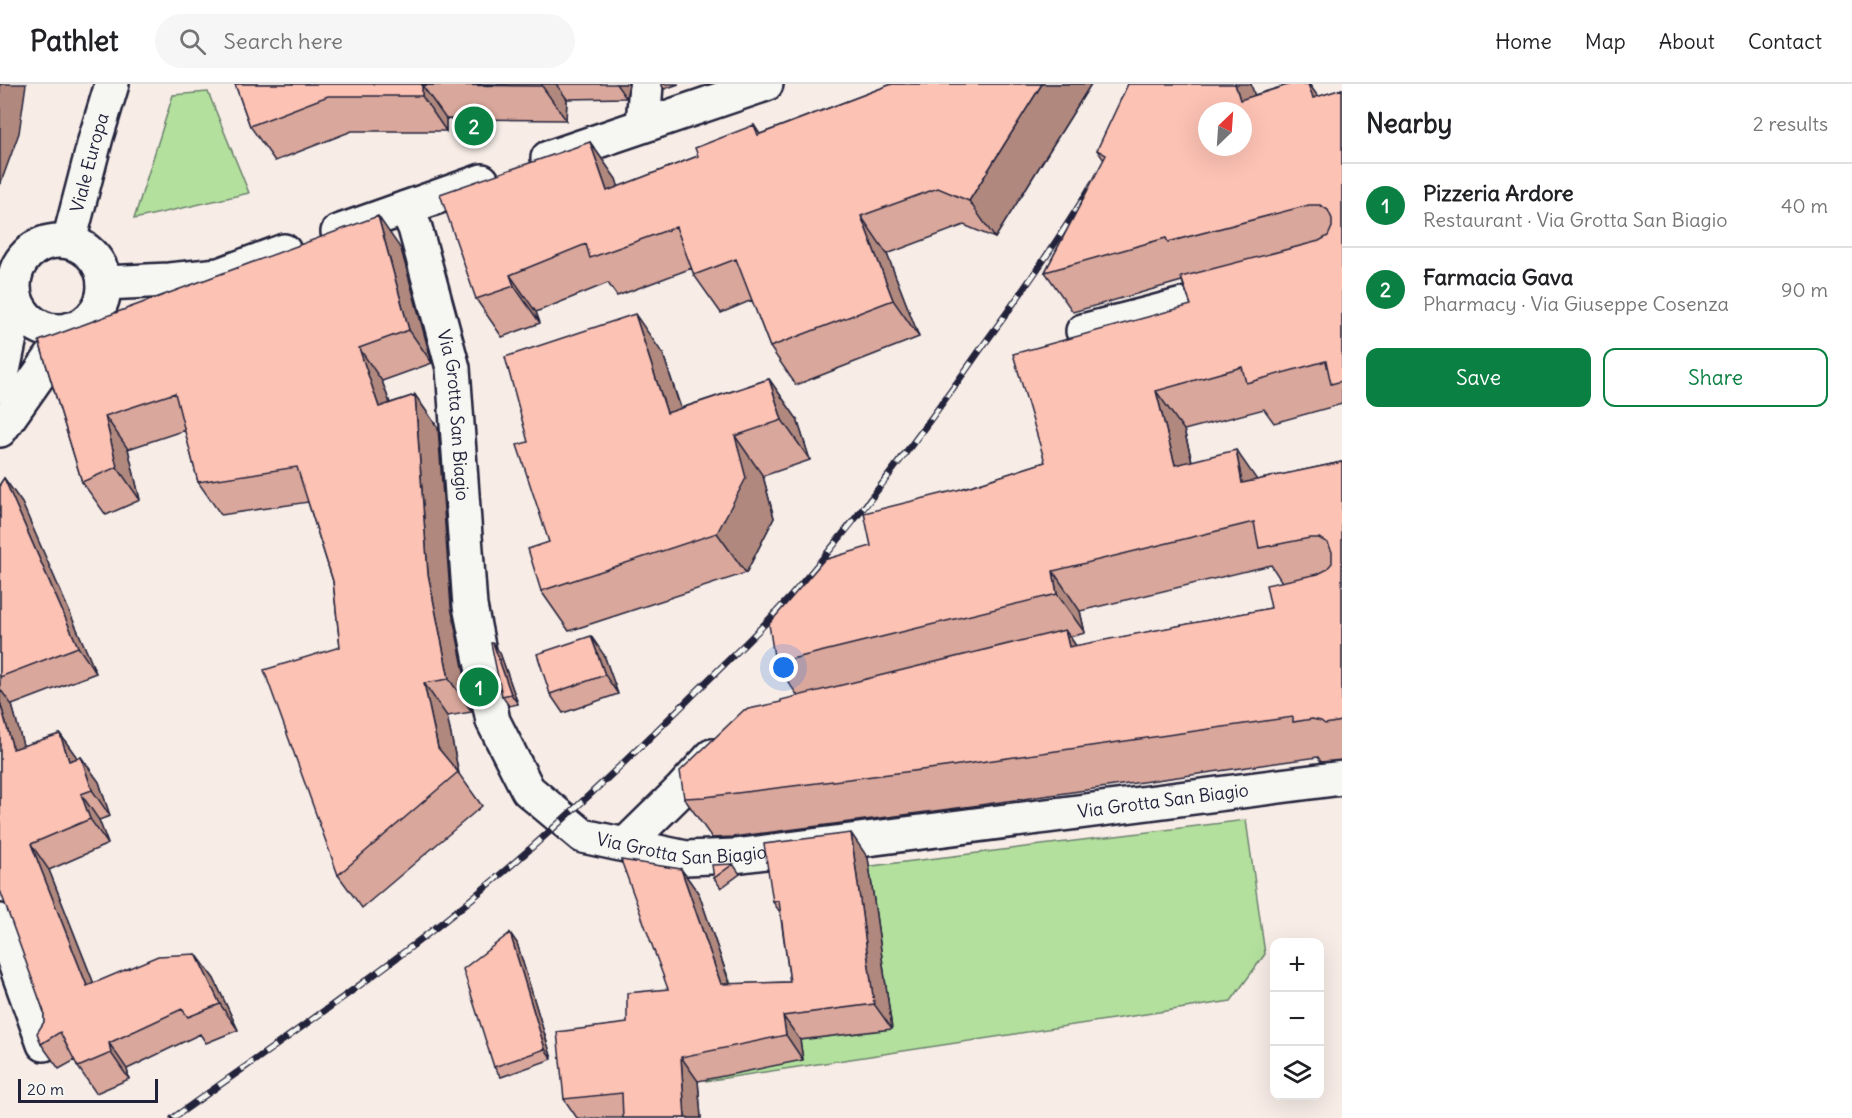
<!DOCTYPE html>
<meta charset="utf-8">
<style>
:root{--surface:#fff;--page:#f6f6f6;--text:#202124;--muted:#757577;--line:#e0e0e0;--accent:#0b8043}
body{margin:0;font-family:Delius,sans-serif;background:var(--page);color:var(--text)}
.controls{position:absolute;right:18px;bottom:18px;display:grid;overflow:hidden;border-radius:12px;box-shadow:0 6px 24px #0002}
.controls button{width:54px;height:54px;display:grid;place-items:center;padding:0;border:0;border-bottom:2px solid var(--line);background:var(--surface);color:var(--text);font:30px sans-serif}
.compass{position:absolute;left:1198px;top:18px;width:54px;height:54px;border-radius:50%;background:var(--surface);box-shadow:0 6px 24px #0002;rotate:25deg}
.scale{position:absolute;left:18px;bottom:15px;width:140px;box-sizing:border-box;padding-left:6px;border:3px solid #22223b;border-top:0;font-size:16px;line-height:21px;white-space:nowrap;color:#22223b;-webkit-text-stroke:4px #f6f6f2;paint-order:stroke}
.you{position:absolute;left:784px;top:584px;width:21px;height:21px;margin:-15px;border:4px solid #fff;border-radius:50%;background:#1a73e8;box-shadow:0 0 0 9px #1a73e833}
.badge{display:grid;place-items:center;width:39px;height:39px;border-radius:50%;background:var(--accent);color:#fff;font-size:20px;font-weight:700}
.pin{position:absolute;translate:-50% -50%;border:3px solid #fff;box-shadow:0 2px 6px #0006}
.list{margin:0;padding:0;list-style:none}
h2{display:flex;justify-content:space-between;align-items:center;height:78px;margin:0;padding:0 24px;font-size:26px}
h2 small{font-size:20px;font-weight:400;color:var(--muted)}
.list li{display:grid;grid-template-columns:39px 1fr auto;gap:18px;align-items:center;box-sizing:border-box;height:84px;padding:0 24px;border-top:2px solid var(--line)}
.list b{display:block;font-size:22px;white-space:nowrap}
.list p{margin:0;font-size:20px;white-space:nowrap;color:var(--muted)}
.list em{font-size:20px;font-style:normal;color:var(--muted)}
.actions{display:flex;gap:12px;padding:18px 24px}
.actions a{flex:1;padding:14px 0;border:2px solid var(--accent);border-radius:12px;text-align:center;font-size:21px;color:var(--accent)}
.actions .main{background:var(--accent);color:#fff}
.icon{flex:none;width:33px;height:33px;fill:none;stroke:currentColor;stroke-width:2;stroke-linecap:round;stroke-linejoin:round}
.map{position:relative;flex:none;width:1342px;height:1034px;overflow:hidden}
header{display:flex;align-items:center;gap:36px;box-sizing:border-box;height:84px;padding:0 30px;background:var(--surface);border-bottom:2px solid var(--line)}
header strong{font-size:28px}
nav{display:flex;gap:33px;margin-inline-start:auto;font-size:21px}
.search{width:420px;height:54px;background:var(--page);display:flex;align-items:center;gap:15px;box-sizing:border-box;padding:0 21px;border-radius:33px;color:var(--muted);font-size:22px}
main{display:flex}
aside{flex:1;background:var(--surface)}
.map>svg:first-child{display:block}
.green{fill:#b4e09e;stroke:#6b816c;stroke-width:1.5}
.lines{fill:none;stroke-linecap:round;stroke-linejoin:round}
.pedestrian-casing{stroke:#22223b;stroke-width:38}
.minor-casing{stroke:#22223b;stroke-width:38}
.secondary-casing{stroke:#22223b;stroke-width:38}
.pedestrian{stroke:#f6f6f2;stroke-width:33}
.minor{stroke:#f6f6f2;stroke-width:33}
.secondary{stroke:#f6f6f2;stroke-width:33}
.rail-casing{stroke:#22223b;stroke-width:7}
.rail{stroke:#f6f6f2;stroke-width:4.5;stroke-dasharray:14;stroke-linecap:butt}
.wall{fill:#d9a79b;stroke:#22223b;stroke-width:1.5;fill-rule:evenodd}
.shaded-wall{fill:#b0887e;stroke:#22223b;stroke-width:1.5}
.building{fill:#fcc2b4;stroke:#22223b;stroke-width:1.5;fill-rule:evenodd}
.labels{text-anchor:middle;stroke-width:4.5;stroke-linejoin:round;paint-order:stroke}
.street-label{font-size:18px;fill:#22223b;stroke:#f6f6f2}
</style>
<header>
<strong>Pathlet</strong>
<div class="search"><svg class="icon" aria-label="search" viewBox="0 0 24 24"><circle cx="10" cy="10" r="6"/><path d="M15 15l6 6"/></svg>Search here</div>
<nav><a>Home</a><a>Map</a><a>About</a><a>Contact</a></nav>
</header>
<main>
<div class="map">
<svg width="1342" height="1034" viewBox="0 0 1342 1034">
<rect width="100%" height="100%" fill="#f7ece6"/>
<filter id="ink" filterUnits="userSpaceOnUse"><feTurbulence type="fractalNoise" baseFrequency=".0167" numOctaves="2"/><feDisplacementMap in="SourceGraphic" scale="12" xChannelSelector="R" yChannelSelector="G"/><feConvolveMatrix kernelMatrix="1 2 1 2 8 2 1 2 1" color-interpolation-filters="sRGB"/></filter>
<g filter="url(#ink)">
<path class="green" d="M 208,8 L 249,109 L 134,135 L 173,11 Z
M 1246,736 L 1265,870 L 1231,917 L 706,997 L 697,953 L 638,797 L 690,797 L 742,927 L 803,919 L 782,793 Z"/>
<g class="lines">
<defs>
<path id="pedestrian" d="M 625,761 L 681,706 L 712,672"/>
<g id="minor">
<path d="M 643,41 L 646,0"/>
<path id="s1" d="M 406,124 L 415,144 L 453,284 L 470,522 L 493,637 L 528,706 L 583,752 L 686,774 L 735,772 L 1342,694"/>
<path d="M 1083,247 L 1233,208"/>
<path d="M 0,837 L 44,960"/>
</g>
<g id="secondary">
<path d="M 548,74 L 766,0"/>
<path d="M 338,148 L 482,97"/>
<circle cx="59" cy="202" r="45"/>
<path id="s2" d="M 69,157 L 96,53 L 112,0"/>
<path d="M 104,199 L 169,196 L 219,191 L 284,167"/>
<path d="M 0,301 L 17,220"/>
<path d="M 0,346 L 71,245"/>
</g>
</defs>
<use href="#pedestrian" class="pedestrian-casing"/>
<use href="#minor" class="minor-casing"/>
<use href="#secondary" class="secondary-casing"/>
<use href="#pedestrian" class="pedestrian"/>
<use href="#minor" class="minor"/>
<use href="#secondary" class="secondary"/>
<defs>
<path id="rail" d="M 173,1034 C 254,976 337,920 416,859 C 513,785 602,701 688,616 C 723,581 759,548 791,512 C 861,432 924,346 985,259 C 1023,207 1060,154 1093,99"/>
</defs>
<use href="#rail" class="rail-casing"/>
<use href="#rail" class="rail"/>
</g>
<path class="wall" d="M 235,0 L 629,0 L 626,14 L 567,15 L 566,36 L 446,35 L 446,47 L 352,47 L 275,77 L 250,42 Z
M 661,0 L 679,0 L 664,5 Z
M 892,0 L 1091,0 L 995,154 L 964,141 L 887,170 L 919,253 L 796,301 L 770,263 L 752,216 L 721,229 L 694,191 L 692,184 L 617,212 L 608,199 L 536,228 L 540,239 L 502,253 L 476,215 L 590,58 L 616,95 L 618,103 L 698,72 L 754,41 L 760,50 Z
M 1251,0 L 1254,11 L 1291,0 L 1309,0 L 1318,13 L 1342,5 L 1342,320 L 1274,339 L 1264,325 L 1184,346 L 1192,377 L 1257,396 L 1342,378 L 1342,676 L 1321,678 L 1318,673 L 973,722 L 733,753 L 712,754 L 684,714 L 781,618 L 798,612 L 775,579 L 871,462 L 961,405 L 1045,378 L 1191,221 L 1182,197 L 1073,228 L 1045,188 L 1104,76 L 1097,66 ZM 1271,481 L 1282,498 L 1271,524 L 1076,562 L 1070,553 L 1085,549 L 1080,527 Z
M 401,165 L 432,279 L 382,297 L 390,319 L 415,311 L 438,344 L 451,523 L 472,628 L 447,632 L 459,690 L 482,722 L 362,824 L 338,791 L 340,563 L 333,497 L 308,418 L 221,431 L 198,398 L 185,346 L 128,365 L 140,416 L 106,431 L 82,398 L 39,257 Z
M 663,270 L 681,324 L 769,295 L 797,335 L 810,376 L 763,392 L 774,434 L 746,489 L 569,547 L 541,507 L 549,458 L 528,358 Z
M 4,394 L 22,419 L 96,589 L 12,621 L 23,662 L 60,650 L 77,674 L 81,673 L 99,698 L 110,732 L 99,736 L 108,760 L 49,786 L 94,900 L 196,870 L 214,895 L 238,946 L 206,959 L 200,950 L 127,985 L 129,995 L 96,1009 L 78,983 L 75,976 L 59,985 L 41,960 L 44,938 L 44,928 L 0,797 L 0,400 Z
M 500,569 L 518,620 L 509,622 L 502,612 Z
M 604,571 L 618,610 L 563,629 L 550,610 Z
M 868,774 L 892,945 L 800,956 L 803,976 L 698,997 L 701,1034 L 577,1034 L 564,1015 L 627,939 L 668,905 L 681,785 L 699,810 L 730,900 L 790,898 L 780,828 L 773,818 Z
M 733,780 L 740,790 L 721,804 L 714,794 Z
M 510,849 L 517,859 L 552,975 L 501,993 L 494,983 Z"/>
<path class="shaded-wall" d="M 0,0 L 26,0 L 19,49 L 0,101 Z
M 542,0 L 556,0 L 567,15 L 566,36 L 542,2 Z
M 616,0 L 629,0 L 626,14 Z
M 1042,0 L 1091,0 L 995,154 L 969,117 Z
M 1235,0 L 1251,0 L 1268,55 L 1240,16 Z
M 1308,0 L 1309,0 L 1334,35 L 1313,14 Z
M 422,1 L 446,35 L 446,47 L 422,12 Z
M 590,58 L 616,95 L 633,145 L 607,107 Z
M 378,132 L 401,165 L 432,279 L 409,246 Z
M 861,132 L 887,170 L 919,253 L 893,216 Z
M 510,191 L 536,228 L 540,239 L 514,202 Z
M 635,230 L 663,270 L 695,369 L 667,329 Z
M 359,264 L 382,297 L 403,356 L 379,323 Z
M 769,295 L 797,335 L 810,376 L 782,336 Z
M 1156,307 L 1184,346 L 1203,421 L 1175,381 Z
M 415,311 L 438,344 L 451,523 L 472,628 L 449,595 L 428,490 Z
M 105,332 L 128,365 L 140,416 L 117,383 Z
M 735,352 L 763,392 L 774,434 L 746,489 L 717,449 Z
M 1236,366 L 1264,406 L 1242,399 Z
M 4,394 L 22,419 L 96,589 L 78,563 Z
M 1053,487 L 1080,527 L 1085,549 L 1057,510 Z
M 1065,546 L 1093,586 L 1069,563 Z
M 591,552 L 604,571 L 618,610 L 605,591 Z
M 493,559 L 500,569 L 518,620 L 511,610 Z
M 424,599 L 447,632 L 459,690 L 438,664 Z
M 0,605 L 12,621 L 31,690 L 13,665 L 0,618 Z
M 60,650 L 78,675 L 69,677 Z
M 81,673 L 99,698 L 110,732 L 92,706 Z
M 81,710 L 99,736 L 108,760 L 90,735 Z
M 851,749 L 868,774 L 892,945 L 874,920 Z
M 31,760 L 49,786 L 105,928 L 87,902 Z
M 681,785 L 699,810 L 738,924 L 721,900 Z
M 510,849 L 517,859 L 552,975 L 545,965 Z
M 196,870 L 214,895 L 238,946 L 220,920 Z
M 783,932 L 800,956 L 803,976 L 786,951 Z
M 109,959 L 127,985 L 129,995 L 111,969 Z
M 681,973 L 698,997 L 701,1034 L 685,1034 Z"/>
<path class="building" d="M 235,0 L 542,0 L 542,2 L 422,1 L 422,12 L 328,12 L 250,42 Z
M 892,0 L 1042,0 L 969,117 L 938,104 L 861,132 L 893,216 L 770,263 L 736,175 L 694,191 L 676,143 L 590,174 L 586,160 L 510,191 L 514,202 L 476,215 L 440,110 L 590,58 L 607,107 L 698,72 L 695,64 L 754,41 L 758,51 Z
M 1128,0 L 1235,0 L 1240,16 L 1291,0 L 1308,0 L 1313,14 L 1342,5 L 1342,297 L 1331,300 L 1326,277 L 1246,299 L 1242,283 L 1156,307 L 1175,381 L 1236,366 L 1242,399 L 1342,378 L 1342,637 L 1325,640 L 1321,637 L 1312,635 L 1293,638 L 1293,633 L 945,683 L 705,713 L 684,714 L 680,687 L 744,626 L 781,618 L 781,616 L 1065,546 L 1069,563 L 1271,524 L 1266,501 L 1318,490 L 1326,486 L 1332,479 L 1332,468 L 1328,459 L 1319,454 L 1310,454 L 1259,464 L 1254,438 L 1053,487 L 1057,510 L 775,579 L 769,540 L 824,476 L 871,462 L 864,429 L 961,405 L 1045,378 L 1013,270 L 1191,221 L 1181,193 L 1319,157 L 1328,152 L 1332,143 L 1332,135 L 1328,126 L 1320,121 L 1309,121 L 1168,158 L 1166,154 L 1045,188 L 1106,71 L 1097,66 ZM 1207,27 L 1243,27 L 1243,63 L 1207,63 Z
M 378,132 L 409,246 L 359,264 L 379,323 L 415,311 L 428,490 L 449,595 L 424,599 L 438,664 L 458,688 L 338,791 L 264,586 L 340,563 L 333,497 L 297,383 L 198,398 L 175,309 L 105,332 L 117,383 L 82,398 L 39,257 Z
M 635,230 L 667,329 L 769,295 L 782,336 L 735,352 L 746,394 L 717,449 L 541,507 L 528,465 L 549,458 L 517,361 L 528,358 L 505,273 Z
M 4,394 L 78,563 L 0,593 L 0,400 Z
M 591,552 L 605,591 L 550,610 L 537,570 Z
M 491,559 L 493,559 L 511,610 L 502,612 Z
M 0,618 L 13,665 L 60,650 L 69,677 L 81,673 L 92,706 L 81,710 L 90,735 L 31,760 L 87,902 L 158,872 L 196,870 L 220,920 L 188,933 L 182,925 L 109,959 L 111,969 L 78,983 L 60,948 L 41,960 L 37,949 L 44,938 L 44,928 L 0,806 Z
M 851,749 L 874,920 L 783,932 L 786,951 L 681,973 L 685,1034 L 623,1034 L 622,1009 L 564,1015 L 557,948 L 627,939 L 627,909 L 668,905 L 621,776 L 681,785 L 721,900 L 790,898 L 779,817 L 773,818 L 764,760 Z
M 733,780 L 714,794 L 712,781 Z
M 510,849 L 545,965 L 494,983 L 463,885 Z"/>
</g>
<g class="labels">
<g class="street-label">
<text dy="6" stroke="none"><textPath href="#s2" startOffset="81">Viale Europa</textPath></text>
<text dy="6" stroke="none"><textPath href="#s1" startOffset="214">Via Grotta San Biagio</textPath></text>
<text dy="6" stroke="none"><textPath href="#s1" startOffset="1258">Via Grotta San Biagio</textPath></text>
<text dy="6" stroke="none"><textPath href="#s1" startOffset="772">Via Grotta San Biagio</textPath></text>
</g>
</g>
</svg>
<div class="controls">
<button>+</button>
<button>−</button>
<button><svg class="icon" aria-label="layers" viewBox="0 0 24 24"><path d="M12 4l9 5-9 5-9-5zM3 14l9 5 9-5"/></svg></button>
</div>
<svg class="compass" viewBox="-18 -18 36 36"><path d="M0-13l5 13h-10z" fill="#e53935"/><path d="M0 13l5-13h-10z" fill="#757577"/></svg>
<div class="scale">20 m</div>
<div class="you"></div>
<div class="pin badge" style="left:479px;top:603px">1</div>
<div class="pin badge" style="left:474px;top:42px">2</div>
</div>
<aside>
<h2>Nearby<small>2 results</small></h2>
<ul class="list">
<li><span class="badge">1</span><div><b>Pizzeria Ardore</b><p>Restaurant · Via Grotta San Biagio</p></div><em>40 m</em></li>
<li><span class="badge">2</span><div><b>Farmacia Gava</b><p>Pharmacy · Via Giuseppe Cosenza</p></div><em>90 m</em></li>
</ul>
<div class="actions"><a class="main">Save</a><a>Share</a></div>
</aside>
</main>
